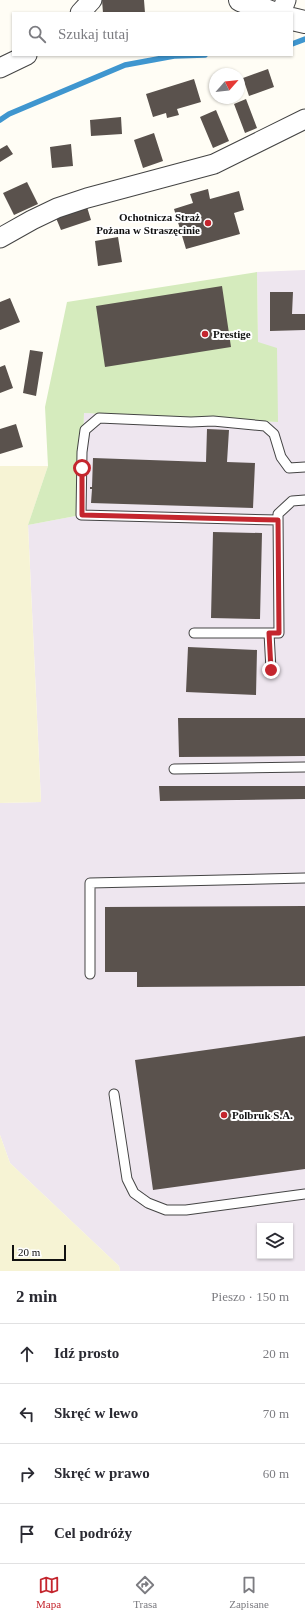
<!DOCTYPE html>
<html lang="pl">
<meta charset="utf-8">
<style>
:root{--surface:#fff;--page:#f2f2f3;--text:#2b2b33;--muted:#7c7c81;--line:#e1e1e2;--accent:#c4262e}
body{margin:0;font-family:"Times New Roman",serif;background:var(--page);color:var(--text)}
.controls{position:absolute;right:12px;bottom:12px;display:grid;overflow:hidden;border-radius:0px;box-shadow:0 1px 3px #0004}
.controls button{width:36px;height:36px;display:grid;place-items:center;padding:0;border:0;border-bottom:1px solid var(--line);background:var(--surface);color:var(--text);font:20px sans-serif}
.compass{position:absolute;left:209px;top:68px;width:36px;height:36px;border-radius:50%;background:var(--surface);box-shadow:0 1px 3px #0004;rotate:63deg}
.scale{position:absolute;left:12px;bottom:10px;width:54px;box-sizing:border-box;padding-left:4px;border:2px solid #111;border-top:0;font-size:11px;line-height:14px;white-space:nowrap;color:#111;-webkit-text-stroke:3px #fff;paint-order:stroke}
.stop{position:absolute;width:12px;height:12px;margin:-9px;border:3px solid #c4262e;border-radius:50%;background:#fff}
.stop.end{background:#c4262e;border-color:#fff;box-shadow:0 1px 4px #0008}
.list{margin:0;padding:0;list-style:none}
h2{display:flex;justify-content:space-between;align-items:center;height:52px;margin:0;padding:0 16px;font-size:17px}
h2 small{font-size:13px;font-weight:400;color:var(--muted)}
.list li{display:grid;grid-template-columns:26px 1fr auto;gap:12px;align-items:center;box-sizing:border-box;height:60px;padding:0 16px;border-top:1px solid var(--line)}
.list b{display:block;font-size:15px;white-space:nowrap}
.list em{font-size:13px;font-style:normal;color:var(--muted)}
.icon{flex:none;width:22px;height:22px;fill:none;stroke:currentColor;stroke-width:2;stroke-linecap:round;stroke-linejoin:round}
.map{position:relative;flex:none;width:305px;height:1271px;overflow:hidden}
.search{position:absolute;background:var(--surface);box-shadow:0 1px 3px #0004;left:12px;right:12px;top:12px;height:44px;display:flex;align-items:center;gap:10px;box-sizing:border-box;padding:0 14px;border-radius:0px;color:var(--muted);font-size:15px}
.sheet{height:292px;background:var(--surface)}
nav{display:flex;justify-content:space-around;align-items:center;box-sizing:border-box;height:56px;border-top:1px solid var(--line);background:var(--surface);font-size:11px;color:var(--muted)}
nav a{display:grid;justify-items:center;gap:2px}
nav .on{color:var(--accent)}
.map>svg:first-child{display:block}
.industrial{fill:#eee6ef;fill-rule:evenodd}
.farmland{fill:#f6f3d4}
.green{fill:#d5ebbd}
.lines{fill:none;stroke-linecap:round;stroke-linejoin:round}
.stream{stroke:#3f96cf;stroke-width:5.5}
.building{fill:#5a524d}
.service-casing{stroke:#444;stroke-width:11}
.minor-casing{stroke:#444;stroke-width:21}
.tertiary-casing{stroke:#444;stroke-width:24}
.service{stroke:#fff;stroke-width:9}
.minor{stroke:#fff;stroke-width:19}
.tertiary{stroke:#fff;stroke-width:22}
.route{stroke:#c4262e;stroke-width:5}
.poi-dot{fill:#c4262e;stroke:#fff;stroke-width:1.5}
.labels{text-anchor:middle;stroke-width:4;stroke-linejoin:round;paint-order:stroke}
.poi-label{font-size:11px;font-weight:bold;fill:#111;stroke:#fff;text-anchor:start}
</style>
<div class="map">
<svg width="305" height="1271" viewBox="0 0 305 1271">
<rect width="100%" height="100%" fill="#fffdf5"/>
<path class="industrial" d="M 305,270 L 305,1271 L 120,1271 L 119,1266 L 10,1163 L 0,1135 L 0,803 L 41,802 L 28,525 L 81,515 L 84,413 L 277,422 L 258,343 L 257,272 ZM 260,1226 L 290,1226 L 290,1256 L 260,1256 Z"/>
<path class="farmland" d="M 0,466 L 48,466 L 28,525 L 41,802 L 0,803 Z
M 0,1135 L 10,1163 L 119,1266 L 120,1271 L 0,1271 Z"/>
<path class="green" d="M 257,272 L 258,342 L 277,348 L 278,422 L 84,413 L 81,515 L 28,525 L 48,466 L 45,407 L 67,302 Z"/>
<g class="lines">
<path class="stream" d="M 292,44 L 305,39
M 0,120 L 9,114 L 125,65 L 174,56 L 205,55"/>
</g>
<path class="building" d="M 102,0 L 144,0 L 145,13 L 103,13 Z
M 268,69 L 274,87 L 249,96 L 243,78 Z
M 194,79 L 201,102 L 177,109 L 179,115 L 167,118 L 166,113 L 153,117 L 146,94 Z
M 246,99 L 257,128 L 245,133 L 234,104 Z
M 216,110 L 229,141 L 213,148 L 200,117 Z
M 121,117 L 122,134 L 91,136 L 90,120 Z
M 154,133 L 163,161 L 143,168 L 134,140 Z
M 71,144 L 73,166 L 52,168 L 50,147 Z
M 7,145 L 13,154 L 0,162 L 0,149 Z
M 27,182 L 38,204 L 14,215 L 3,193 Z
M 208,189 L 210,199 L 239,191 L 244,210 L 234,213 L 240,234 L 186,249 L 174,209 L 193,203 L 190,194 Z
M 87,207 L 91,220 L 61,230 L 56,218 Z
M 118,237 L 122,262 L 98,266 L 95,241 Z
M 222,286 L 231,347 L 105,367 L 96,306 Z
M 270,292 L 293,292 L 292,314 L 305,314 L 305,330 L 270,331 Z
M 10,298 L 20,322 L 0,330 L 0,302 Z
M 30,350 L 43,352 L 36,396 L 23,393 Z
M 5,365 L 13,388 L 0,393 L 0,367 Z
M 16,424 L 23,447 L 0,454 L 0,429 Z
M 207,429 L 229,430 L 227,462 L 255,463 L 253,508 L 91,503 L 92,489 L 90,489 L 90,487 L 92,487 L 93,458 L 206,462 Z
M 213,532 L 262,533 L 260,619 L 211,618 Z
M 188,647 L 257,650 L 256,695 L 186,692 Z
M 178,718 L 305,718 L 305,756 L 179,757 Z
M 159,786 L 305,786 L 305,799 L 160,801 Z
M 305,906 L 305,986 L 137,987 L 137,972 L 105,972 L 105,907 Z
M 305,1036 L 305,1169 L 153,1190 L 135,1060 Z"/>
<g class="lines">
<defs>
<path id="service" d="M 278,520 L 81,515 L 82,452 L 85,430 L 99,418 L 191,422 L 213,421 L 265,426 L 274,434 L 281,457 L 289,468 L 305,467
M 194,633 L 279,633 L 278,514 L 292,501 L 305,500
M 269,633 L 271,670
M 174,769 L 305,767
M 90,974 L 90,883 L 305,878
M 114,1094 L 127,1179 L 134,1193 L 148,1203 L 166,1210 L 186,1210 L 305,1194"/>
<path id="minor" d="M 80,13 L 92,0
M 281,13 L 286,0
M 0,68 L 27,55
M 0,238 L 32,220 L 57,208 L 87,198 L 214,164 L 305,119"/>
<path id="tertiary" d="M 240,0 L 273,13
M 292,19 L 305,22"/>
</defs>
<use href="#service" class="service-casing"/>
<use href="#minor" class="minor-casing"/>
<use href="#tertiary" class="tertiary-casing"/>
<use href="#service" class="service"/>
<use href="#minor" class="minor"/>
<use href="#tertiary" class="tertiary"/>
</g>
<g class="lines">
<path class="route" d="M 82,468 L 82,515 L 278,520 L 279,633 L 269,633 L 271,670"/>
</g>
<g class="poi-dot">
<circle cx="208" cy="223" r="4"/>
<circle cx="205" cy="334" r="4"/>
<circle cx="224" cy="1115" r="4"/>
</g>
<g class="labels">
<g class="poi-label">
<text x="200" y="221" text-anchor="end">Ochotnicza Straż<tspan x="200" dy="13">Pożana w Straszęcinie</tspan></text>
<text x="213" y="338">Prestige</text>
<text x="232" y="1119">Polbruk S.A.</text>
</g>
</g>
</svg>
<div class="controls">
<button><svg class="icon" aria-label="layers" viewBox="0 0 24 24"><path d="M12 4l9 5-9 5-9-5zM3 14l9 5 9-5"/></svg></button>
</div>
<svg class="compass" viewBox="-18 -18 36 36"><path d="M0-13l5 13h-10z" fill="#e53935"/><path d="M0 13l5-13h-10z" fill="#7c7c81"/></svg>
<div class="scale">20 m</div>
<div class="stop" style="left:82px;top:468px"></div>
<div class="stop end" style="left:271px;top:670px"></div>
<div class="search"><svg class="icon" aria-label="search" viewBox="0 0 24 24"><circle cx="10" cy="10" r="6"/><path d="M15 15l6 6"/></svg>Szukaj tutaj</div>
</div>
<section class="sheet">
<h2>2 min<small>Pieszo · 150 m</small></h2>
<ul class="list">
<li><svg class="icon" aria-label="ahead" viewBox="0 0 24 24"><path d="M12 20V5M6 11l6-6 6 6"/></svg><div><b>Idź prosto</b></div><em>20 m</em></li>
<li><svg class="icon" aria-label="left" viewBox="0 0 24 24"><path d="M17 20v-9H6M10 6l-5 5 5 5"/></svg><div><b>Skręć w lewo</b></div><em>70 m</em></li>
<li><svg class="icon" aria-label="right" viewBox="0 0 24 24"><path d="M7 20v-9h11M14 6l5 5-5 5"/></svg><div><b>Skręć w prawo</b></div><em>60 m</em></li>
<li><svg class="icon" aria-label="arrive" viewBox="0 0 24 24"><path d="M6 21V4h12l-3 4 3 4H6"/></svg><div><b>Cel podróży</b></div></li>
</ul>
</section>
<nav>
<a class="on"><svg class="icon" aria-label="map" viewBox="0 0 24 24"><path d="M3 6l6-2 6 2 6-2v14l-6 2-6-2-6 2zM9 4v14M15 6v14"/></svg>Mapa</a>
<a><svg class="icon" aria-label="directions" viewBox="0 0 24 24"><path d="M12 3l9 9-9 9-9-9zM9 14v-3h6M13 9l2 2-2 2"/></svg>Trasa</a>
<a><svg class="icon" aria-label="saved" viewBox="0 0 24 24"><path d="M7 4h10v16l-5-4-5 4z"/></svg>Zapisane</a>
</nav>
